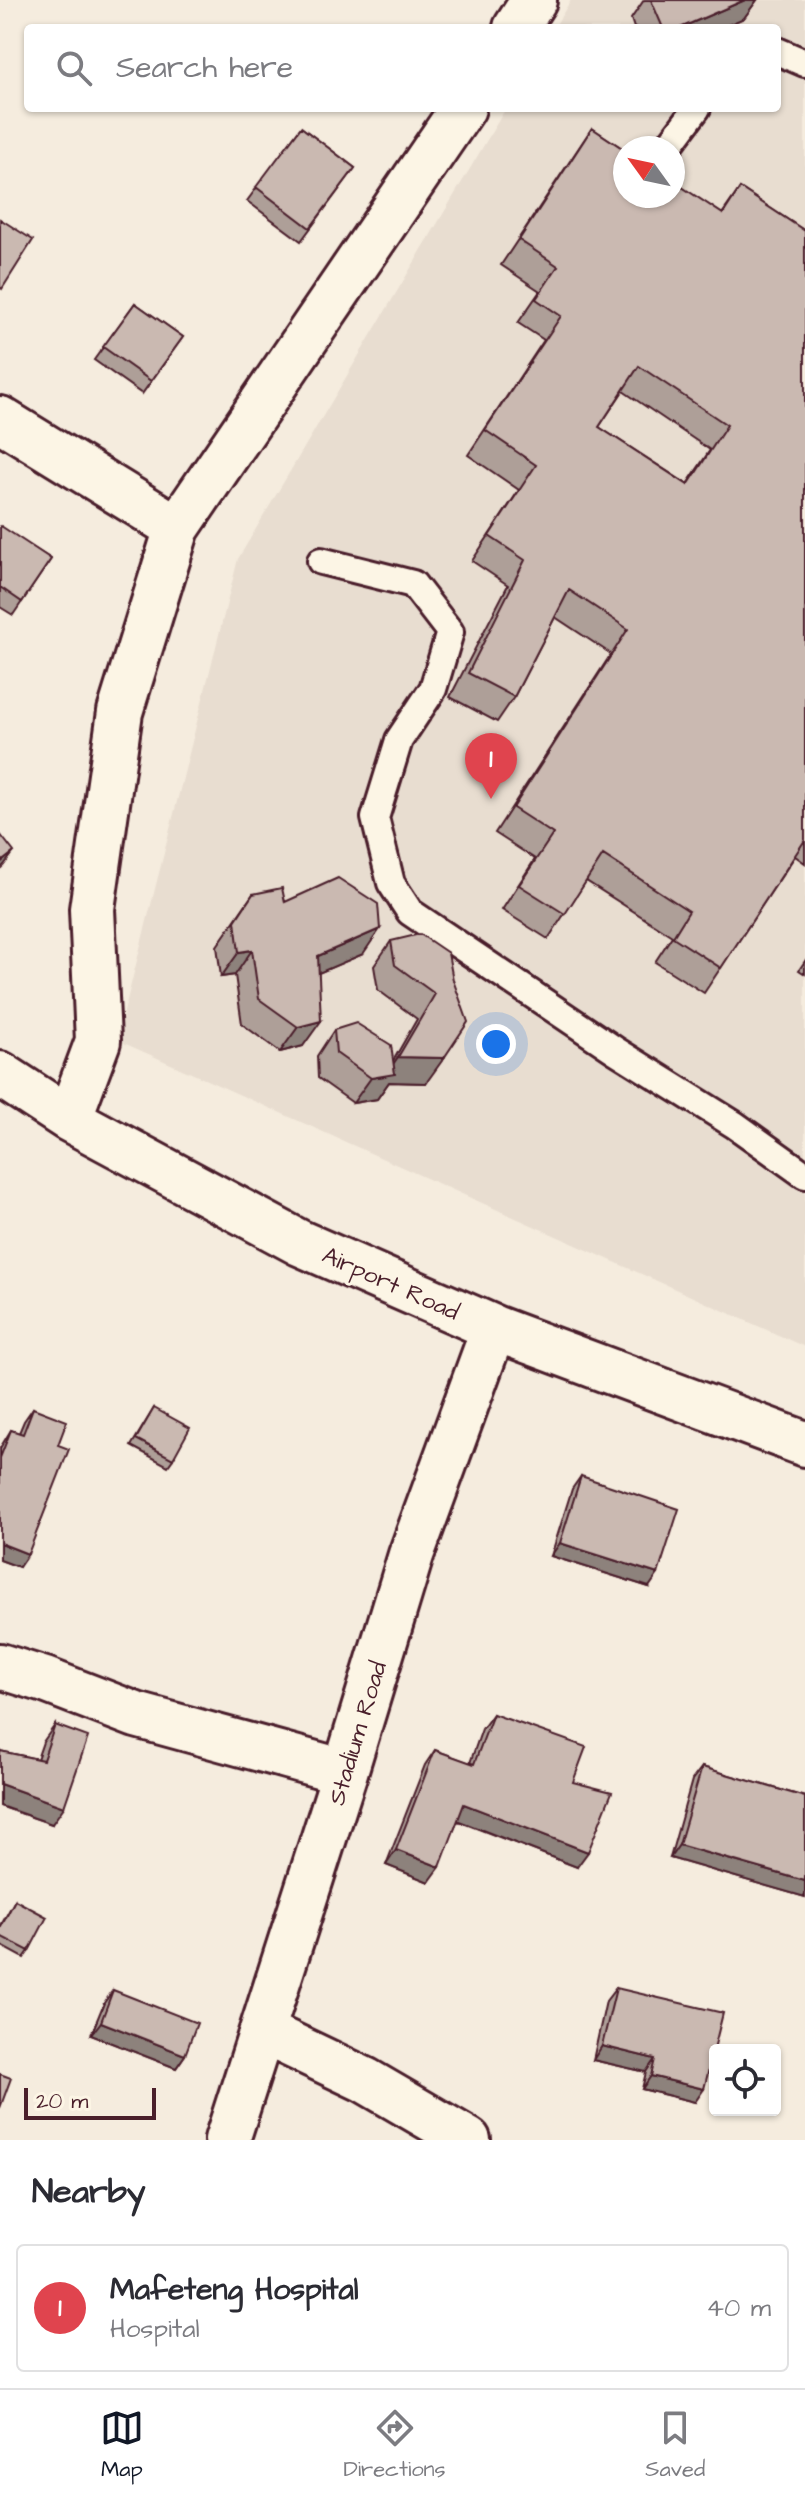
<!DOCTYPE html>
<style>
:root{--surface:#fff;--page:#f2f2f3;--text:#2b2b33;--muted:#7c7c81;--line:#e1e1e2;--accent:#111827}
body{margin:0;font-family:"Architects Daughter",sans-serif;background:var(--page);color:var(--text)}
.controls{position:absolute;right:24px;bottom:24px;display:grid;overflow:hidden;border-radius:8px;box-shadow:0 2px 6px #0004}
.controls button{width:72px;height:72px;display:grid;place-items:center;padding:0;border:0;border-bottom:2px solid var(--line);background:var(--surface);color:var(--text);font:40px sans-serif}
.compass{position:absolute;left:613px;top:136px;width:72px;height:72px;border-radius:50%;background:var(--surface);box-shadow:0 2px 6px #0004;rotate:303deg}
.scale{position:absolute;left:24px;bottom:20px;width:132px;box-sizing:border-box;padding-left:8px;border:4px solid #4a1f2b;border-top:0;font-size:22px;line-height:28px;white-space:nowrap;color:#4a1f2b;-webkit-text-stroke:6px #fcf5e5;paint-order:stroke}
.you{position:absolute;left:496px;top:1044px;width:28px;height:28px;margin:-20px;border:6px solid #fff;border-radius:50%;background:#1a73e8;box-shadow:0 0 0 12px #1a73e833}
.badge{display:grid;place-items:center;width:52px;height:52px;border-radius:50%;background:var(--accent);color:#fff;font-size:26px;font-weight:700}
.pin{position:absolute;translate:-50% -66px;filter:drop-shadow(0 2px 4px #0008)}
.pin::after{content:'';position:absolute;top:42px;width:28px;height:24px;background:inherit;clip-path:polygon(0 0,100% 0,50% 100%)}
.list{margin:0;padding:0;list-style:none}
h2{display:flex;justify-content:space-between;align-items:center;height:104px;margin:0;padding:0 32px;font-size:34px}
h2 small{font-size:26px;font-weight:400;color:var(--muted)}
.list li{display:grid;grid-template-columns:52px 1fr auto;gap:24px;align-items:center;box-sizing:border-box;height:128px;margin:0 16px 16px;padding:0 16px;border:2px solid var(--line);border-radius:8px}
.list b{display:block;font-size:30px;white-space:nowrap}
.list p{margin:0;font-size:26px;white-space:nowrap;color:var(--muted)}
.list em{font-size:26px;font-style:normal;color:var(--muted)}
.icon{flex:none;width:44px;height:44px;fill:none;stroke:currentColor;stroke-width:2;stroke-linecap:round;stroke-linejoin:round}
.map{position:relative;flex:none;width:805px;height:2140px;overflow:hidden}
.search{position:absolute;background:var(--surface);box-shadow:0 2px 6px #0004;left:24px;right:24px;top:24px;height:88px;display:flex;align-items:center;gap:20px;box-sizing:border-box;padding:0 28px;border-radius:8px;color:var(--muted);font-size:30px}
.sheet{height:248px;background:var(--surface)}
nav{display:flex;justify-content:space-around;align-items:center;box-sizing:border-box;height:112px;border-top:2px solid var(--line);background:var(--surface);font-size:22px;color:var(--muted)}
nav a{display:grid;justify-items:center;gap:4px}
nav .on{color:var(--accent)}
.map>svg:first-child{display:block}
.built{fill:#e8ddd0;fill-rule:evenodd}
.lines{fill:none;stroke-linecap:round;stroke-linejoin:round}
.lane-casing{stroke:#4a1f2b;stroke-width:32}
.street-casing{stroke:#4a1f2b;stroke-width:50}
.lane{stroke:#fcf5e5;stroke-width:26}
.street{stroke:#fcf5e5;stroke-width:44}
.wall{fill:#ae9f98;stroke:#4a1f2b;stroke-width:2;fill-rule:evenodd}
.shaded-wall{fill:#8d827c;stroke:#4a1f2b;stroke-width:2}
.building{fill:#cab9b1;stroke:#4a1f2b;stroke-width:2;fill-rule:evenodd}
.labels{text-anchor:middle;stroke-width:6;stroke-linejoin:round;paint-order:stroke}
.street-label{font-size:24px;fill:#4a1f2b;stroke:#fcf5e5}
</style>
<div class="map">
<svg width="805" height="2140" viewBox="0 0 805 2140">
<rect width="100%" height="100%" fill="#f5ecde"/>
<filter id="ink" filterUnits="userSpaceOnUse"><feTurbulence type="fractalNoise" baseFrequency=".0125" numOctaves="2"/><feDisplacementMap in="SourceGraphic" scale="16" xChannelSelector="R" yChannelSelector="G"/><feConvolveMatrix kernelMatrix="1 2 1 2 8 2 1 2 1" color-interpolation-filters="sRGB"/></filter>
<g filter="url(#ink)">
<path class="built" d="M 571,0 L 805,0 L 805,1347 L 117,1040 L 238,559 L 506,108 L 777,108 L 777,28 L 554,28 ZM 625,148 L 673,148 L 673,196 L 625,196 Z"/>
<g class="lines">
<defs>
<path id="lane" d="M 777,51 L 805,63
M 667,148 L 697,108
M 321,561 L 413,584 L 450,632 L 433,689 L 399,740 L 375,818 L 391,883 L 410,912 L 615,1050 L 735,1125 L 805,1175"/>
<path id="street" d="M 516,28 L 534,0
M 0,419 L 177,528 L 120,712 L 92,909 L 98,1041 L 69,1119
M 177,528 L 463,108
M 0,1074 L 69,1119 L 300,1243 L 494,1328 L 805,1444
M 0,1666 L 45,1680 L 136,1715 L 345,1772
M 262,2031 L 365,2080 L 468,2140
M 227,2140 L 345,1772 L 411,1555 L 494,1328"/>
</defs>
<use href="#lane" class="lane-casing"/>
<use href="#street" class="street-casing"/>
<use href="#lane" class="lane"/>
<use href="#street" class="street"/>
</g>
<path class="wall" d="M 644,0 L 757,0 L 744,18 L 721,28 L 634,28 L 631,19 Z
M 301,127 L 355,168 L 301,241 L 247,201 Z
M 592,128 L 722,214 L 740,188 L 805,231 L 805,863 L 795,856 L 704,993 L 655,962 L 672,936 L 586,881 L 548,939 L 502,910 L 535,859 L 495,833 L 611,654 L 555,617 L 514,697 L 497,722 L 450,697 L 508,585 L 472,561 L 519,490 L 468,455 L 544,340 L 518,323 L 540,291 L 501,265 ZM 623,391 L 710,450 L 687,484 L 599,427 Z
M 135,303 L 183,337 L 142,394 L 94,360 Z
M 0,527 L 51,559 L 13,615 L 0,607 Z
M 253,894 L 285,902 L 363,954 L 318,973 L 303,1046 L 280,1052 L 242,1024 L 235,975 L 221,977 L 217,946 Z
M 391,941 L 448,953 L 426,1083 L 389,1082 L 377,1099 L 353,1103 L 318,1078 L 317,1056 L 334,1030 L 393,1061 L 417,1019 L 378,990 L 374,966 Z
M 805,961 L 805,974 L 799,970 Z
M 33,1408 L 58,1445 L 19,1567 L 0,1560 L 0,1448 L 11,1430 L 19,1433 L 24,1421 Z
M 154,1408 L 173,1459 L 168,1466 L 131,1446 Z
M 581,1476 L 649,1587 L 551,1556 L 572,1489 Z
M 493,1714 L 573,1782 L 577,1867 L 458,1821 L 429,1882 L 386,1865 L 425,1765 L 435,1750 L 470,1763 L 482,1729 Z
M 55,1725 L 52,1824 L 0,1806 L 0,1751 L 37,1759 L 43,1742 Z
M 702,1767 L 805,1797 L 805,1897 L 670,1858 L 692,1780 Z
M 15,1900 L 29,1951 L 24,1958 L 0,1945 L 0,1927 Z
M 616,1988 L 695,2102 L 642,2089 L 646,2072 L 593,2060 L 606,2001 Z
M 113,1990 L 185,2055 L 176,2068 L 91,2035 L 104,2003 Z"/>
<path class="shaded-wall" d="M 745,0 L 757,0 L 744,18 L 721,28 L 680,28 Z
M 14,852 L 4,865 L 0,869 L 0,863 Z
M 380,929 L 363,954 L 300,981 L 318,956 Z
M 252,950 L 235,975 L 221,977 L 239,952 Z
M 321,1021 L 303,1046 L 280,1052 L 298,1027 Z
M 398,1057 L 444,1058 L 426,1083 L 389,1082 L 377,1099 L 353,1103 L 371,1078 L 385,1076 Z
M 0,1543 L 28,1554 L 19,1567 L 0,1560 Z
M 560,1543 L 658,1574 L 649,1587 L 551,1556 Z
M 0,1784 L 64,1807 L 52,1824 L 0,1806 Z
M 464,1804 L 588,1852 L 577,1867 L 454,1819 Z
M 679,1845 L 805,1881 L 805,1897 L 670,1858 Z
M 396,1850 L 440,1867 L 429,1882 L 386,1865 Z
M 101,2022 L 185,2055 L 176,2068 L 91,2035 Z
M 602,2046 L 655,2059 L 646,2072 L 593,2060 Z
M 651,2076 L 704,2089 L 695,2102 L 642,2089 Z"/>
<path class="building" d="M 651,0 L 745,0 L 680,28 L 663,28 Z
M 301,127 L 355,168 L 310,228 L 256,187 Z
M 592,128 L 625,150 L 625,196 L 673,196 L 673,181 L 723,214 L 740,188 L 805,231 L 805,840 L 721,968 L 673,937 L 689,911 L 603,855 L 565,914 L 519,885 L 553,834 L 513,808 L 628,629 L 569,590 L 514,697 L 468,673 L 525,560 L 489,536 L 536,465 L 485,430 L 561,316 L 536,299 L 558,266 L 519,240 ZM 639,366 L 727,425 L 688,485 L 599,427 Z
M 0,219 L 33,240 L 2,289 L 0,287 Z
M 135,303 L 183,337 L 151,381 L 103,347 Z
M 1,526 L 51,559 L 22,602 L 0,587 L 0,527 Z
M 0,834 L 14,852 L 0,863 Z
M 338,878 L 378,904 L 380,929 L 318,956 L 321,1021 L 298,1027 L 259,999 L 252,950 L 239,952 L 235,921 L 253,894 L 282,888 L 285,902 Z
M 420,934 L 448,953 L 453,980 L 468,1022 L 444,1058 L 398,1057 L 435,994 L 395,965 L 391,941 Z
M 356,1023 L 391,1045 L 395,1074 L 371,1078 L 336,1053 L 334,1030 Z
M 33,1408 L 67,1421 L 58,1445 L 69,1449 L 28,1554 L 0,1543 L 0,1458 L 11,1430 L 23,1434 Z
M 154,1408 L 190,1428 L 173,1459 L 136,1439 Z
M 581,1476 L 679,1509 L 658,1574 L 560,1543 Z
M 493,1714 L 586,1747 L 573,1782 L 612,1792 L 588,1852 L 464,1804 L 440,1867 L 396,1850 L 435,1750 L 474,1764 Z
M 55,1725 L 88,1737 L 64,1807 L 0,1784 L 0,1751 L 43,1760 Z
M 702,1767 L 805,1797 L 805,1881 L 679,1845 Z
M 15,1900 L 47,1917 L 29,1951 L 0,1936 L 0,1929 Z
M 616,1988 L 723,2013 L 704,2089 L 651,2076 L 655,2059 L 602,2046 Z
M 113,1990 L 197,2023 L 185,2055 L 101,2022 Z
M 0,2074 L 11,2078 L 0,2108 Z"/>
</g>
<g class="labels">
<g class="street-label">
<text transform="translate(391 1283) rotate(24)" y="8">Airport Road</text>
<text transform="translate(357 1733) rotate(-73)" y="8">Stadium Road</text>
</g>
</g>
</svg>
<div class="controls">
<button><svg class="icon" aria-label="locate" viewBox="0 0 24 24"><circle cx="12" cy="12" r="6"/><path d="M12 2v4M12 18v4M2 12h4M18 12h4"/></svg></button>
</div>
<svg class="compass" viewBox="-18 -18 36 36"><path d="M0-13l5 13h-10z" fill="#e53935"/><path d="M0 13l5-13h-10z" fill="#7c7c81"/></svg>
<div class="scale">20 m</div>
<div class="you"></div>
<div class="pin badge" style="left:491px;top:799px;background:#e0444e">1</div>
<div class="search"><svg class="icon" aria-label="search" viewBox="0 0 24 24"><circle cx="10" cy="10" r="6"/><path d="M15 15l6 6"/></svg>Search here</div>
</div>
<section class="sheet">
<h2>Nearby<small></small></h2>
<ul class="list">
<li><span class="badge" style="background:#e0444e">1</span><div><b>Mafeteng Hospital</b><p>Hospital</p></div><em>40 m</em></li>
</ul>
</section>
<nav>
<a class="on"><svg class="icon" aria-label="map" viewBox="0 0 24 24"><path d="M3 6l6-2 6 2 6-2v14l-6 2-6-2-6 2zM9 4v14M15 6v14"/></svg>Map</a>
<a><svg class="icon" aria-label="directions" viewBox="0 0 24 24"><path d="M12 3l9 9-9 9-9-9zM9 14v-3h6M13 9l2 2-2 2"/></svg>Directions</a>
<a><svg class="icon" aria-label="saved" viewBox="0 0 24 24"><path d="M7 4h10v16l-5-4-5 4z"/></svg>Saved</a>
</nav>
